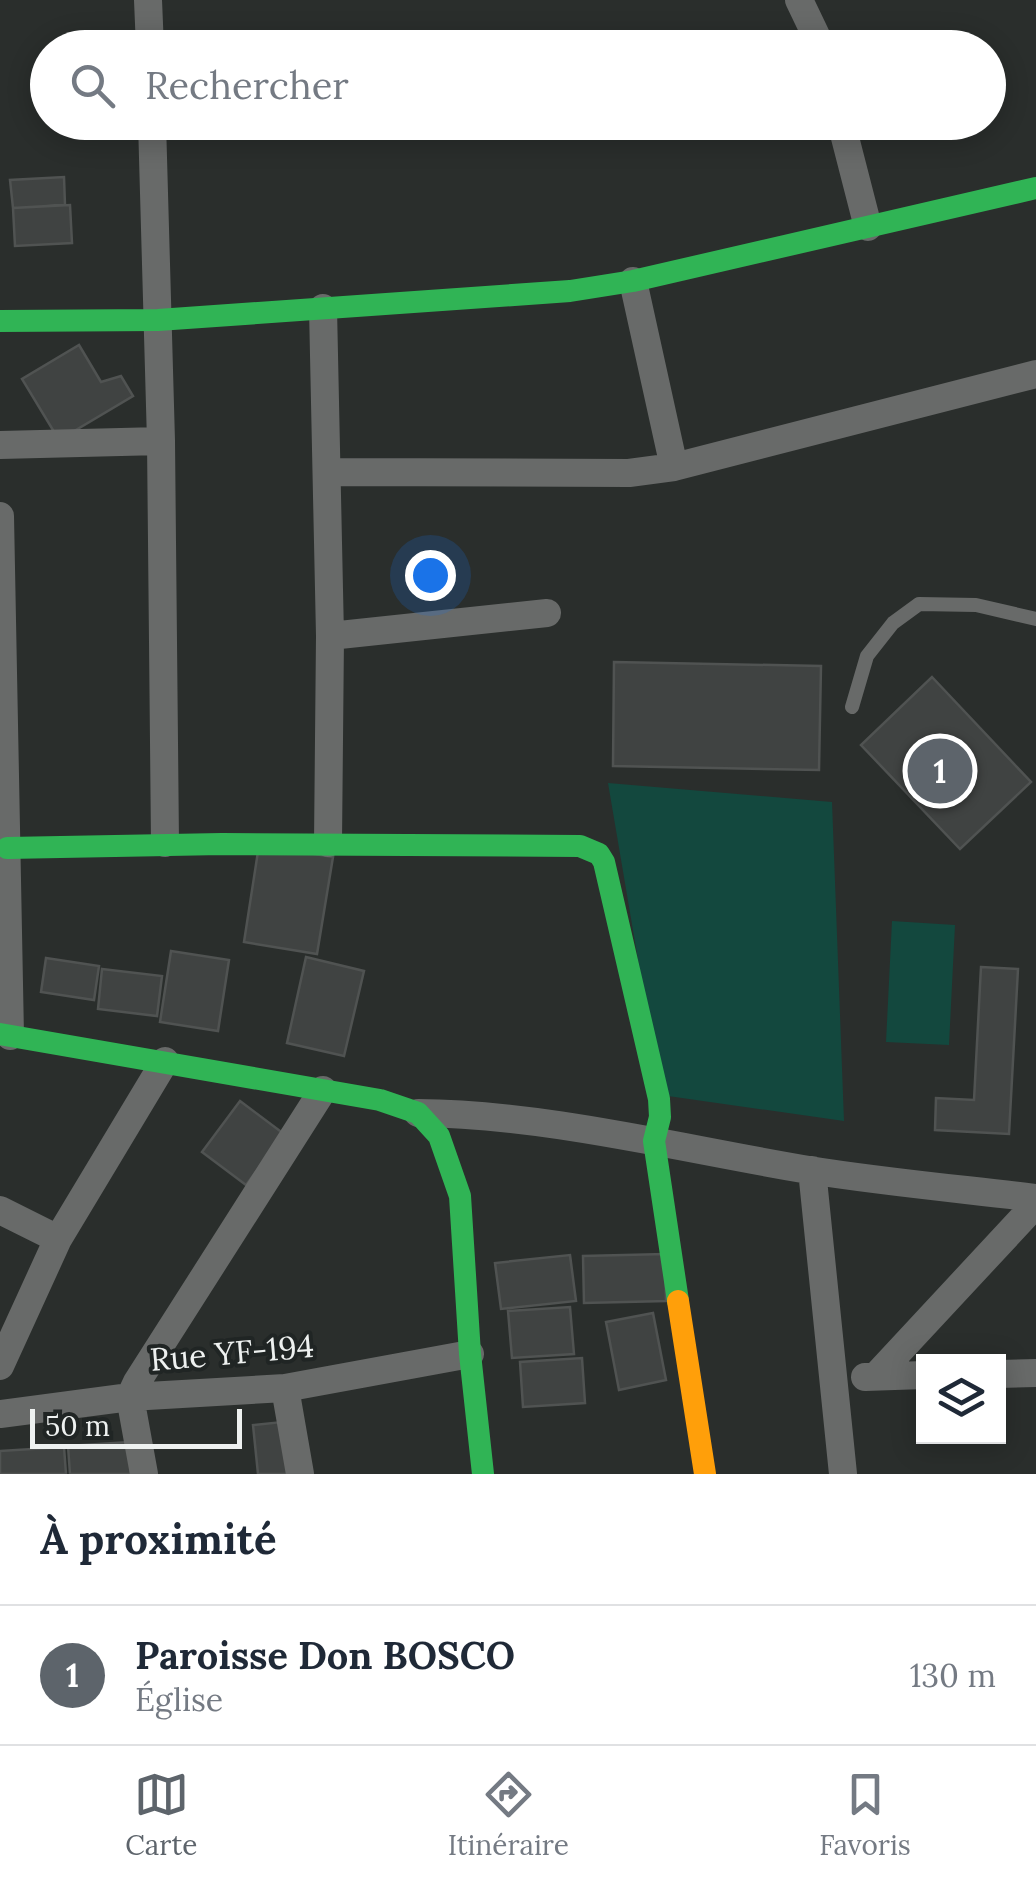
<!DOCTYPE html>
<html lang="fr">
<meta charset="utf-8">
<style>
:root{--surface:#fff;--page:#f2f2f3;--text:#1f2937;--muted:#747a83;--line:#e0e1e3;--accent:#5d646b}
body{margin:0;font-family:Lora,serif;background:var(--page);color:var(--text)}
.controls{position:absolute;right:30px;bottom:30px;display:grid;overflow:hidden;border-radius:0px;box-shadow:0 5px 25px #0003}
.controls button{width:90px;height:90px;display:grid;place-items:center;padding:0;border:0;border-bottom:2px solid var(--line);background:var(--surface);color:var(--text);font:50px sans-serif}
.scale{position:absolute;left:30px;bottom:25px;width:212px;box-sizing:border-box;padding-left:10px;border:5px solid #eef1f0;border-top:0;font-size:28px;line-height:35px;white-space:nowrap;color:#eef1f0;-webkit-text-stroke:8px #202524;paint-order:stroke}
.you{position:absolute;left:430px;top:575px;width:35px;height:35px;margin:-25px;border:8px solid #fff;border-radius:50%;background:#1a73e8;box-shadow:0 0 0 15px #1a73e833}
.badge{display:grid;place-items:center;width:65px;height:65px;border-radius:50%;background:var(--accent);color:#fff;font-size:32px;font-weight:700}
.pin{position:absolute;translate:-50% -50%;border:5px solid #fff;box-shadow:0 2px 10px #0006}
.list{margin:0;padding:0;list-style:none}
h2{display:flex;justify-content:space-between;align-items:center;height:130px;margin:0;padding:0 40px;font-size:42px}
h2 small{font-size:32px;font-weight:400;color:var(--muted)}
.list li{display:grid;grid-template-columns:65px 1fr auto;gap:30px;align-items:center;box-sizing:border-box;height:140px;padding:0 40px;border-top:2px solid var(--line)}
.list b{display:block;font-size:38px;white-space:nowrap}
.list p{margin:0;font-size:32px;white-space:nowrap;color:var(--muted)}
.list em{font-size:32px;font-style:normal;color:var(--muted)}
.icon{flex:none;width:55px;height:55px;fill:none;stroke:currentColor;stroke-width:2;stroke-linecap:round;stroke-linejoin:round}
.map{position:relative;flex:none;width:1036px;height:1474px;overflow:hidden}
.search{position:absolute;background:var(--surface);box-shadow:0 5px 25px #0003;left:30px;right:30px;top:30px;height:110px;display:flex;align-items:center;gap:25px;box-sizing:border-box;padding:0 35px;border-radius:55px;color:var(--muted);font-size:38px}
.sheet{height:270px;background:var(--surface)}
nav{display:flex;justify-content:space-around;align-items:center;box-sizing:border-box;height:140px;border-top:2px solid var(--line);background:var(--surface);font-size:28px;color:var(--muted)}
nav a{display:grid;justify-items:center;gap:5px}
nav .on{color:var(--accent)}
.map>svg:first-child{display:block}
.green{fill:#13483e}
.building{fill:#404342;stroke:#505352;stroke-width:2.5}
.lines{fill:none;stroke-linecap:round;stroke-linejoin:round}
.lane{stroke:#686a69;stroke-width:14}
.street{stroke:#686a69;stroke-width:28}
.fast{stroke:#30b455;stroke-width:22}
.slow{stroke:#ff9f0a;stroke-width:22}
.labels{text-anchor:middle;stroke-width:8;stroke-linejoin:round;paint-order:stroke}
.street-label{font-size:32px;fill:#eef1f0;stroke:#202524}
</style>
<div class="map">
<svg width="1036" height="1474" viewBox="0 0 1036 1474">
<rect width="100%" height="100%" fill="#2a2e2c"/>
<path class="green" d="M 608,783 L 832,802 L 844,1121 L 661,1095 Z
M 892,921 L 955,925 L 949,1045 L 886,1042 Z"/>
<path class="building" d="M 64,177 L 65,205 L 13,208 L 10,180 Z
M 70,205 L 72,243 L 15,246 L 13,208 Z
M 79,345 L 101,382 L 121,376 L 133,396 L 59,440 L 22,379 Z
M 614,662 L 821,666 L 819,770 L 613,766 Z
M 932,677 L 1031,782 L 960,849 L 861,745 Z
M 259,845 L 333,857 L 317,954 L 244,942 Z
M 171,951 L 229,960 L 218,1031 L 160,1022 Z
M 306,957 L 364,971 L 344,1056 L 287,1043 Z
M 46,958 L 99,966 L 94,1000 L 41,992 Z
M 981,967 L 1018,969 L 1009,1134 L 935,1130 L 936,1098 L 974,1100 Z
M 102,969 L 162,976 L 157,1016 L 98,1009 Z
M 240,1101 L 284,1134 L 246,1185 L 202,1152 Z
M 665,1254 L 666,1301 L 584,1303 L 583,1256 Z
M 570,1255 L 576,1301 L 501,1309 L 495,1263 Z
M 570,1307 L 574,1354 L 512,1358 L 508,1311 Z
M 653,1313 L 666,1380 L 619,1390 L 606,1322 Z
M 582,1358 L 585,1403 L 523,1407 L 520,1362 Z
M 282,1422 L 288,1474 L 258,1474 L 253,1425 Z
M 129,1442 L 131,1474 L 70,1474 L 68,1446 Z
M 64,1447 L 66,1474 L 0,1474 L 0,1451 Z"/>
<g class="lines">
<path class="lane" d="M 852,707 L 867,656 L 893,623 L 919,604 L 976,605 L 1036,619"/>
<path class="street" d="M 148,0 L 150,48
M 799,0 L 822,48
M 152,122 L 161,441 L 165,843
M 841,122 L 868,227
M 633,281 L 674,467
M 323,308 L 330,636 L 328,843
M 0,445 L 161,441
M 327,472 L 629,473 L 674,467 L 1036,374
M 0,516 L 10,1036
M 330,636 L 547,613
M 418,1113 C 545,1114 683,1149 809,1170 C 884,1182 961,1189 1036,1198
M 812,1170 L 843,1474
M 0,1210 L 58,1239
M 0,1366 L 58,1239 L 165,1061
M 998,1374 L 1036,1373
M 876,1376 L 1036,1204
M 865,1377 L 924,1375
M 285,1388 L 300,1474
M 0,1414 L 130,1397 L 285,1388 L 470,1354
M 144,1474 L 130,1397 L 137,1382 L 323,1090"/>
<path class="fast" d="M 0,321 L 158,320 L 570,291 L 633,281 L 1036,188
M 7,848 L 222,844 L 580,846 L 599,854 L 604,862 L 659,1099 L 660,1117 L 654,1141 L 678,1301
M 0,1034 L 380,1100 L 418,1113 L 439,1136 L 460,1196 L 470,1354 L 483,1474"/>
<path class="slow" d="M 678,1301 L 705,1474"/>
</g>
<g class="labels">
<g class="street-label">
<text transform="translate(232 1353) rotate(-5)" y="11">Rue YF-194</text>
</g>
</g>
</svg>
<div class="controls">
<button><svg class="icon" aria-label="layers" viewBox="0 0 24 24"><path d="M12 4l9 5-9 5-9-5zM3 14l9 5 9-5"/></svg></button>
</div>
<div class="scale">50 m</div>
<div class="you"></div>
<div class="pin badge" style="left:940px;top:771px">1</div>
<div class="search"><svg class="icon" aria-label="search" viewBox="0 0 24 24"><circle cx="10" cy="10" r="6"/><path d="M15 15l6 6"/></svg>Rechercher</div>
</div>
<section class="sheet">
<h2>À proximité<small></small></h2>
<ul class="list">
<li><span class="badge">1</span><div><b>Paroisse Don BOSCO</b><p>Église</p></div><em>130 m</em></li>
</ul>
</section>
<nav>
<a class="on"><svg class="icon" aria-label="map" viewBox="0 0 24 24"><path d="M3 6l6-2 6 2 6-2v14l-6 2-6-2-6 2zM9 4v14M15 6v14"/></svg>Carte</a>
<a><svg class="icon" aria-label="directions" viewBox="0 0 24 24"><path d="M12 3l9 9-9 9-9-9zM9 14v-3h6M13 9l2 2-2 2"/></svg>Itinéraire</a>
<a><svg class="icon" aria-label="saved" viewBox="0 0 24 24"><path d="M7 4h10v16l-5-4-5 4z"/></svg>Favoris</a>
</nav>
